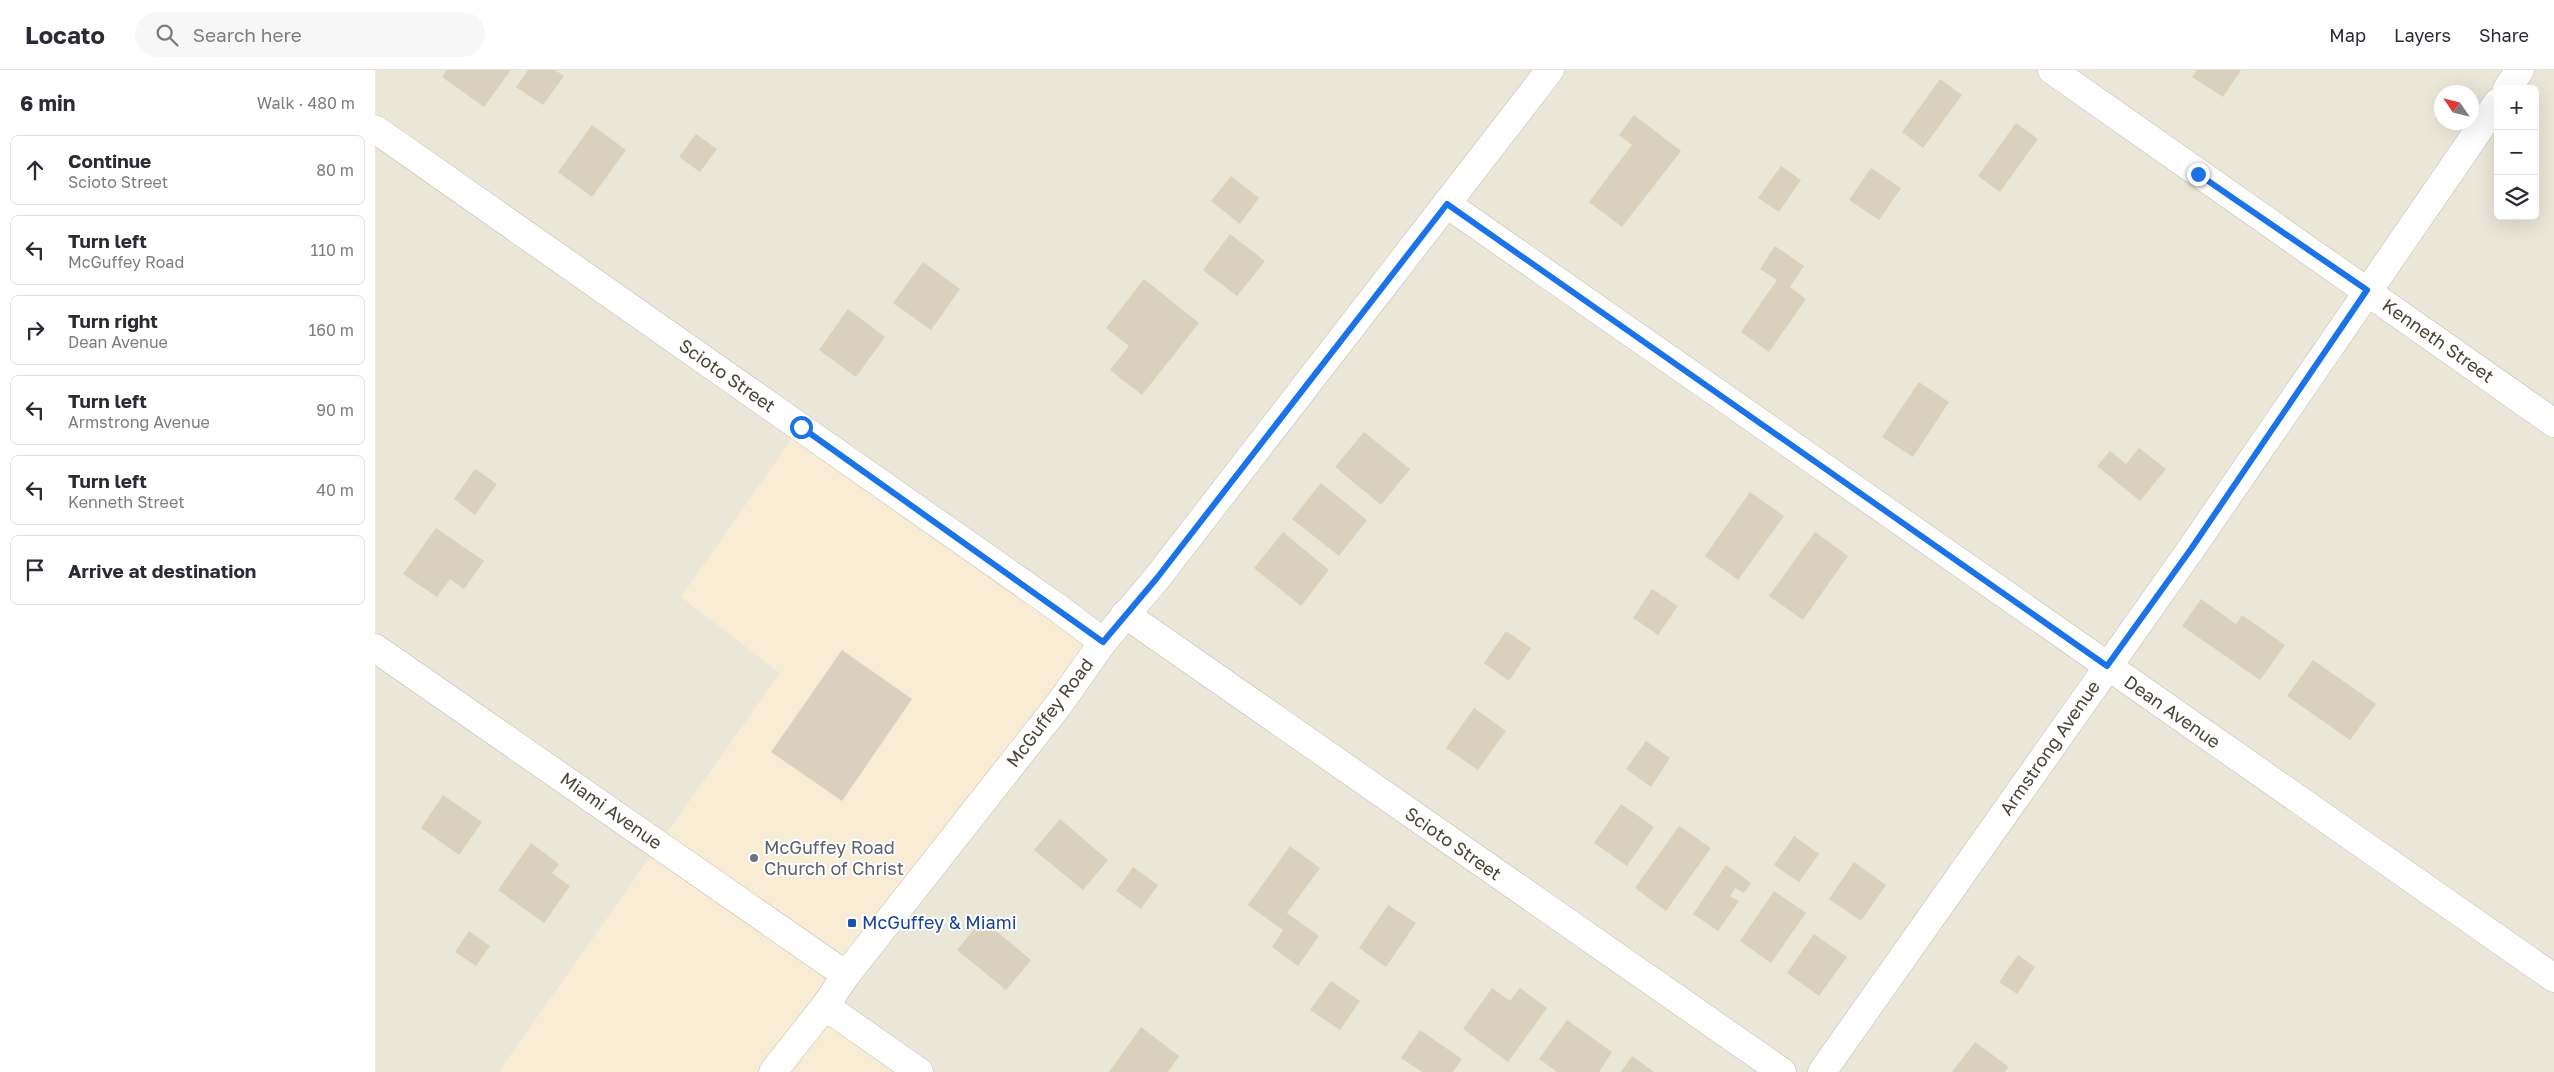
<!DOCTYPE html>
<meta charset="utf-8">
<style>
:root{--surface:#fff;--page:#f7f7f7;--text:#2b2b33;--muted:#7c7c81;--line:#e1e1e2}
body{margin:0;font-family:"Golos Text",sans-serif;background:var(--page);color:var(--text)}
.controls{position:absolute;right:15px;top:15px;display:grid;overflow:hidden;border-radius:8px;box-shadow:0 5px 20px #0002}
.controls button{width:45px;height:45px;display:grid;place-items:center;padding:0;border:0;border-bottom:1px solid var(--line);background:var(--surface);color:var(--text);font:25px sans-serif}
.compass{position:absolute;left:2059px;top:15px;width:45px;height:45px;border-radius:50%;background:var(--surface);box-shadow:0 5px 20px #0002;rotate:305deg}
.stop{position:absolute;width:15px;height:15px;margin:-11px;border:4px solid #1a73e8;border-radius:50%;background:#fff}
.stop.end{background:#1a73e8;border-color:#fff;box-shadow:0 1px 5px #0008}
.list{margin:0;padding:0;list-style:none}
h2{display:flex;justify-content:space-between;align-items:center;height:65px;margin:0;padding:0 20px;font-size:21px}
h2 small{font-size:16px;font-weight:400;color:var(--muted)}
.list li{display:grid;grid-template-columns:32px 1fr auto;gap:15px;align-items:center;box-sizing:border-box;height:70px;margin:0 10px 10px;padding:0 10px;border:1px solid var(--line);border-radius:8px}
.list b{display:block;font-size:19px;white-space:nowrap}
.list p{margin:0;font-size:16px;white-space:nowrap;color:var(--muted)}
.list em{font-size:16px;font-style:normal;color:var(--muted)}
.icon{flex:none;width:28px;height:28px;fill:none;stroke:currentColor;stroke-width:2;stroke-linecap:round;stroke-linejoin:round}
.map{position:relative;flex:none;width:2179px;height:1002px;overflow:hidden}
header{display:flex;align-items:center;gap:30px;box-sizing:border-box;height:70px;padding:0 25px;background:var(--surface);border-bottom:1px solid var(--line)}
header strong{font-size:24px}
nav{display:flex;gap:28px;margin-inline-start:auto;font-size:18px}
.search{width:350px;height:45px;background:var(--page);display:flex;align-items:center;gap:12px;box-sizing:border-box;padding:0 18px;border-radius:28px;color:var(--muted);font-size:19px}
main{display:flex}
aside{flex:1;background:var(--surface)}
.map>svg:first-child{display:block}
.residential{fill:#eae6d8;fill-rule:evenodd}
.commercial{fill:#f8edd4}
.building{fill:#d9d1be}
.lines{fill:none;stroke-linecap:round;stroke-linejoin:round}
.minor-casing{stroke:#c2bdab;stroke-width:29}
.minor{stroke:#fff;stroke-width:28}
.route{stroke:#1a73e8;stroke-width:6}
.worship-dot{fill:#6b7280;stroke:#fff;stroke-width:2}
.transit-dot{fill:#1a4fb4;stroke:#fff;stroke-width:2}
.labels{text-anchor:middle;stroke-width:4;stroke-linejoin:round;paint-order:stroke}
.street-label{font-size:18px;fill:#4b4537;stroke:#fff}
.worship-label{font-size:18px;fill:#5b616d;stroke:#fff;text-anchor:start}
.transit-label{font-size:18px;fill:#164399;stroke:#fff;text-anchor:start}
</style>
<header>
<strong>Locato</strong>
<div class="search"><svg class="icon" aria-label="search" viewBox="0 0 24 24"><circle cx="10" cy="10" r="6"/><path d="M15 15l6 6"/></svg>Search here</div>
<nav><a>Map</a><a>Layers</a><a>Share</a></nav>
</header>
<main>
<aside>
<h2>6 min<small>Walk · 480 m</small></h2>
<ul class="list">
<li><svg class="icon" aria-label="ahead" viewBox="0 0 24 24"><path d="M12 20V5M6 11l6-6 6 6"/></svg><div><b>Continue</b><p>Scioto Street</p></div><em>80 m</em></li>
<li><svg class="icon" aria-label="left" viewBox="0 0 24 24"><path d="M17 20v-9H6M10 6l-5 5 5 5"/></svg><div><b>Turn left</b><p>McGuffey Road</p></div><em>110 m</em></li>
<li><svg class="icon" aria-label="right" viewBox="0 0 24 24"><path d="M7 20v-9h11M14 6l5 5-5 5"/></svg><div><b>Turn right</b><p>Dean Avenue</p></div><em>160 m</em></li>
<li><svg class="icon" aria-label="left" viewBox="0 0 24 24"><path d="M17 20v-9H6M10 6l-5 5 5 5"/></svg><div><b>Turn left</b><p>Armstrong Avenue</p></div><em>90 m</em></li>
<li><svg class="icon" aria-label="left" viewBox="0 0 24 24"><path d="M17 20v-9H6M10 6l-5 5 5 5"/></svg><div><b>Turn left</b><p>Kenneth Street</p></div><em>40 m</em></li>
<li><svg class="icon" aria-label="arrive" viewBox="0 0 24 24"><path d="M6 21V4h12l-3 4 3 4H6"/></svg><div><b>Arrive at destination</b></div></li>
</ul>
</aside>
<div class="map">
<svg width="2179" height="1002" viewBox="0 0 2179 1002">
<rect width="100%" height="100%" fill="#f6f4ea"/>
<path class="residential" d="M 0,0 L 2179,0 L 2179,1002 L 544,1002 L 450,936 L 685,633 L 307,527 L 405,603 L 124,1002 L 0,1002 ZM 2123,19 L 2160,19 L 2160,146 L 2123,146 ZM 2066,22 L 2096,22 L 2096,52 L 2066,52 Z"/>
<path class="commercial" d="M 425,357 L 728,572 L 450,936 L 544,1002 L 124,1002 L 405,603 L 306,527 Z"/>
<path class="building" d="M 72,0 L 136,0 L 109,37 L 67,7 Z
M 153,0 L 180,0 L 189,6 L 168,35 L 141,17 Z
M 1822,0 L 1866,0 L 1848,27 L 1817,7 Z
M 1565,9 L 1587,25 L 1548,78 L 1527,62 Z
M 1259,45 L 1306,81 L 1247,157 L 1214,132 L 1257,75 L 1244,65 Z
M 1641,53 L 1663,69 L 1625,122 L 1603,106 Z
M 217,55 L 251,80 L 217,127 L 183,102 Z
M 321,64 L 342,79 L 325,102 L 304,87 Z
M 1406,96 L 1426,110 L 1404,142 L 1383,128 Z
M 1496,98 L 1526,118 L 1504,150 L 1474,130 Z
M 856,106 L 884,128 L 865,154 L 836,131 Z
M 855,164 L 890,191 L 862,226 L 828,200 Z
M 1400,176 L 1429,196 L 1415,217 L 1431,229 L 1394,282 L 1366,262 L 1402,210 L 1385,199 Z
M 548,192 L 585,219 L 556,260 L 518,233 Z
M 769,209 L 824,253 L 767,325 L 735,300 L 754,276 L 731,258 Z
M 473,239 L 510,267 L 481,307 L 444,280 Z
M 1544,312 L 1574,332 L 1538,387 L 1507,367 Z
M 989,362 L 1035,399 L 1006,435 L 960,397 Z
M 1764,378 L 1791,399 L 1765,431 L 1722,396 L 1735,381 L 1751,394 Z
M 100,399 L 122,414 L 100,445 L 79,429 Z
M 946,413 L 992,450 L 964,486 L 917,449 Z
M 1375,422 L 1409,446 L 1363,510 L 1330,486 Z
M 61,458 L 109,491 L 89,519 L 75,509 L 62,527 L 28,504 Z
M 908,462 L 954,500 L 926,536 L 879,498 Z
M 1440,462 L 1473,486 L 1428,550 L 1394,526 Z
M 1277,519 L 1303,536 L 1283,565 L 1258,548 Z
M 1826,529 L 1861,554 L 1867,545 L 1910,575 L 1885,610 L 1807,556 Z
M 1131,561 L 1156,578 L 1134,611 L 1109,593 Z
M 467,580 L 537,629 L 467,731 L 396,682 Z
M 1938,590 L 2001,634 L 1975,670 L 1912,626 Z
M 1099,638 L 1131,661 L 1103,700 L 1071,678 Z
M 1271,671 L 1295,688 L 1276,717 L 1251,699 Z
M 68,725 L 107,752 L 84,785 L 46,758 Z
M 1246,734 L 1279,757 L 1252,796 L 1219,773 Z
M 685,749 L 733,790 L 708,820 L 659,780 Z
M 1304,756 L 1336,778 L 1291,841 L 1260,818 Z
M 1419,766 L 1444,784 L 1424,812 L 1399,795 Z
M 156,773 L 184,794 L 177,803 L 195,816 L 169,853 L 123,820 Z
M 915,776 L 945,798 L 912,843 L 944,866 L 923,896 L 897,877 L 908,860 L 873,835 Z
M 1479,792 L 1511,815 L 1486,851 L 1454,829 Z
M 1351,795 L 1376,813 L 1369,823 L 1360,818 L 1355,826 L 1364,831 L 1343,861 L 1318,844 Z
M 758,797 L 783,815 L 766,839 L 741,821 Z
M 1399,821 L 1431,843 L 1396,893 L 1365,871 Z
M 1013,835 L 1041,853 L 1011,897 L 984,878 Z
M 607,849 L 656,890 L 631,920 L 582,880 Z
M 94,861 L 115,876 L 101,896 L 80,882 Z
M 1439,864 L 1472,887 L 1444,926 L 1412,903 Z
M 1643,885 L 1660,897 L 1642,924 L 1624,912 Z
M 956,911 L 985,931 L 965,960 L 935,940 Z
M 1117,918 L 1135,931 L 1145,918 L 1172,938 L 1133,992 L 1088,959 Z
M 1192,950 L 1237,982 L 1224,1002 L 1182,1002 L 1164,989 Z
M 766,957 L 804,986 L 793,1002 L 734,1002 Z
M 1045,960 L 1087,989 L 1078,1002 L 1047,1002 L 1026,988 Z
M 1600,972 L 1634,997 L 1630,1002 L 1577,1002 Z
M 1257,986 L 1279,1002 L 1246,1002 Z"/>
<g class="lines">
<defs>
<path id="minor" d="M 1677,0 L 2179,353
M 2132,19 L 2145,0
M 0,59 L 683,538 L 728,572
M 1072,134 L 2179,908
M 750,544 L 1407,1002
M 0,578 L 471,905
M 450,936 L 544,1002
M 398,1002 L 450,936 L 471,905 L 685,633 L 728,572 L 782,508 L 1175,0
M 1447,1002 L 1816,479 L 2123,32"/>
</defs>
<use href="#minor" class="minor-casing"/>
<use href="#minor" class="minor"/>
</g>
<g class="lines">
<path class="route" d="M 426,357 L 728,572 L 782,508 L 1072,134 L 1732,596 L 1816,479 L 1992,220 L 1823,104"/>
</g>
<circle class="worship-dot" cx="379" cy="788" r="5"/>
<rect class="transit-dot" x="472" y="848" width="10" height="10" rx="2.5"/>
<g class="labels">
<g class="street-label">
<text transform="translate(2063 271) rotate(35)" y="6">Kenneth Street</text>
<text transform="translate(352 306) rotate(35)" y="6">Scioto Street</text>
<text transform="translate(1797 642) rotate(35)" y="6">Dean Avenue</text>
<text transform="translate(675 643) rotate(-53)" y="6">McGuffey Road</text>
<text transform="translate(1675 678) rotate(-55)" y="6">Armstrong Avenue</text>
<text transform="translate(236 741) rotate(35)" y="6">Miami Avenue</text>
<text transform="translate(1078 774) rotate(35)" y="6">Scioto Street</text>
</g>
<g class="worship-label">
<text x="389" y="784">McGuffey Road<tspan x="389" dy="21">Church of Christ</tspan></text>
</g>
<g class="transit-label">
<text x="487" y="859">McGuffey &amp; Miami</text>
</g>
</g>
</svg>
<div class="controls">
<button>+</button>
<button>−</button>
<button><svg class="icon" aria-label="layers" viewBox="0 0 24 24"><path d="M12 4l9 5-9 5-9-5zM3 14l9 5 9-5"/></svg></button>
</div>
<svg class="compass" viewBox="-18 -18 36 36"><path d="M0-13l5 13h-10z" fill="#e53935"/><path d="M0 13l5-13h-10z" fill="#7c7c81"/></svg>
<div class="stop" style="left:426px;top:357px"></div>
<div class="stop end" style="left:1823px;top:104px"></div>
</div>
</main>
